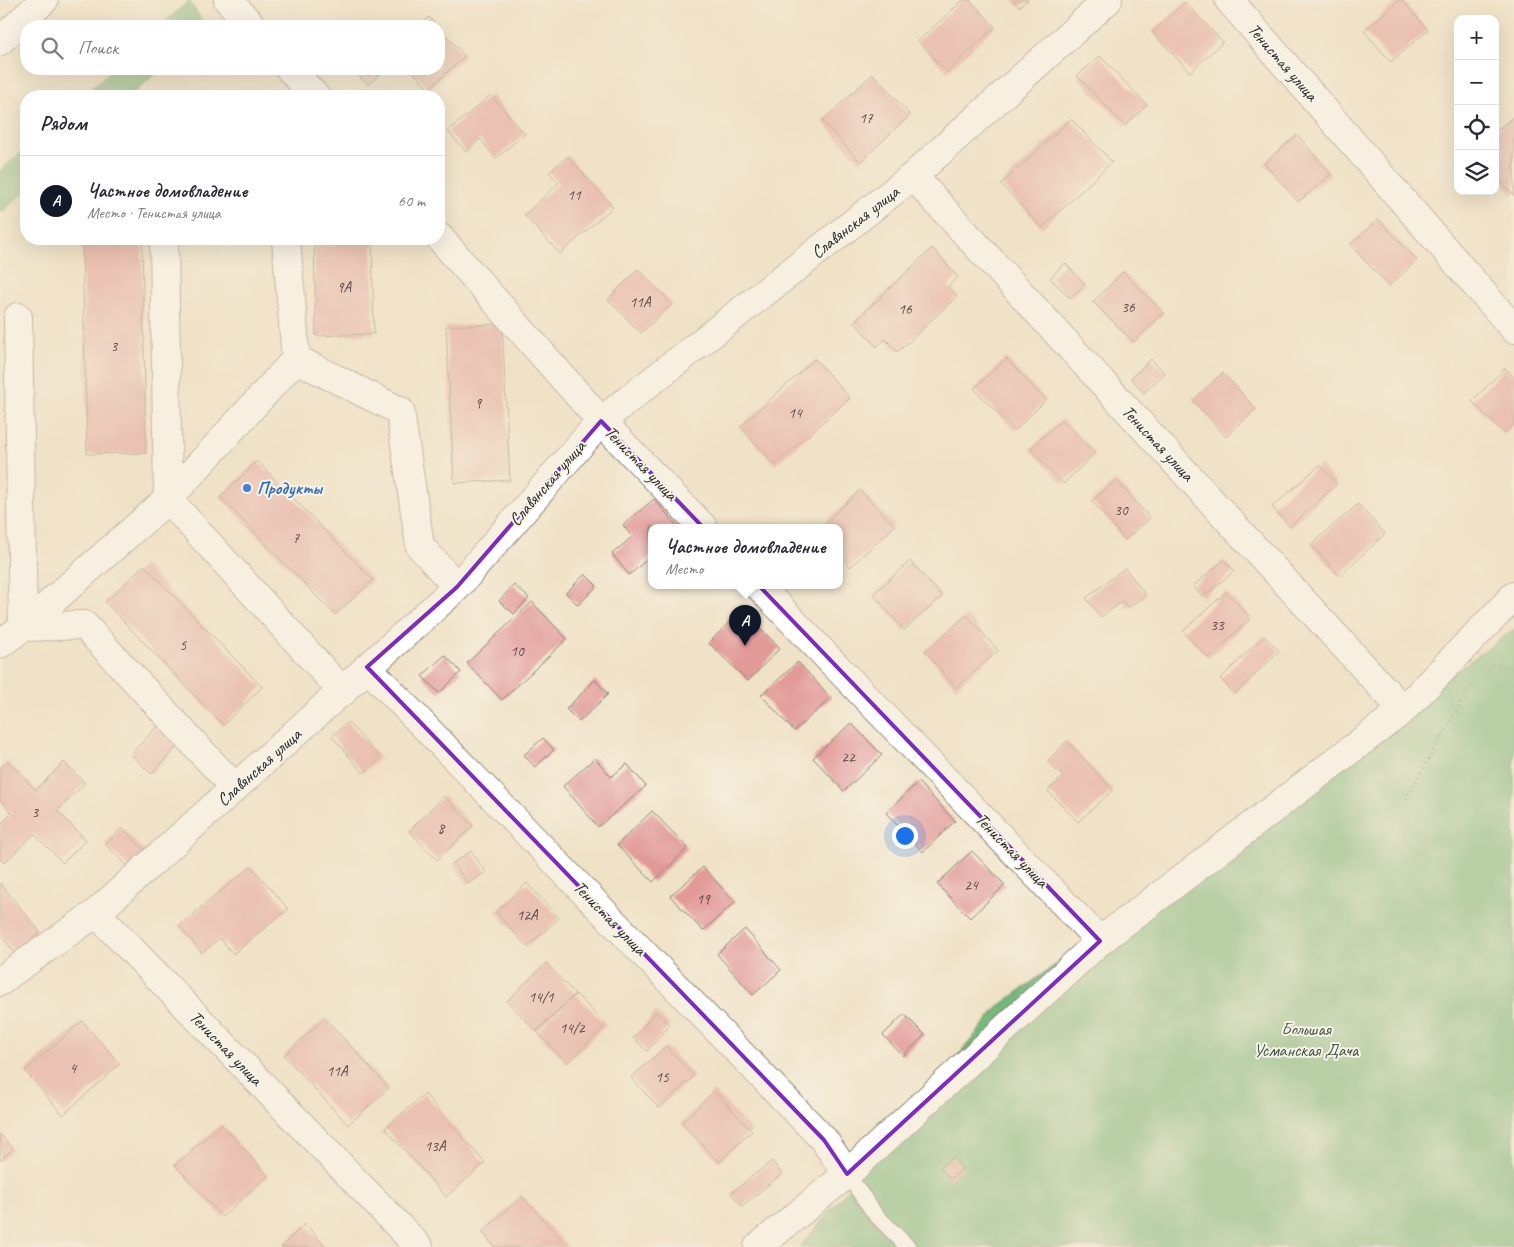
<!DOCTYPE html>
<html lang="ru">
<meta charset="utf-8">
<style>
:root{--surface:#fff;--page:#f7f7f7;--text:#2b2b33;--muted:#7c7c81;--line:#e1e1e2;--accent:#111827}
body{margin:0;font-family:Caveat,sans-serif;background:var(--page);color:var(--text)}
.controls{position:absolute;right:15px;top:15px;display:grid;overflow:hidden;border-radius:10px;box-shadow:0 5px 20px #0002}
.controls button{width:45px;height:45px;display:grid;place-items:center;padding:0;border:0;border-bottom:1px solid var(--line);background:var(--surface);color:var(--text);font:25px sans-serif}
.you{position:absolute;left:904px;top:835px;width:18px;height:18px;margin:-12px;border:4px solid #fff;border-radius:50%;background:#1a73e8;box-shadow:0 0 0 8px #1a73e833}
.badge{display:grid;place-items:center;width:32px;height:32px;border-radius:50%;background:var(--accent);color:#fff;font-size:16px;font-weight:700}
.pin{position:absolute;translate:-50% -41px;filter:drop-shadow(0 1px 2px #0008)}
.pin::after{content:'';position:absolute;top:26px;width:18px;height:15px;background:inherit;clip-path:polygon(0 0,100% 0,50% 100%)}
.popup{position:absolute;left:648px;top:524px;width:195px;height:65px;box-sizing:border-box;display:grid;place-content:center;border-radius:10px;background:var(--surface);filter:drop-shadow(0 1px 4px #0005);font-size:16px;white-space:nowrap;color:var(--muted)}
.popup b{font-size:19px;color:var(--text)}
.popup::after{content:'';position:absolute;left:50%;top:100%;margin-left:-10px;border:10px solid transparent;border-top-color:var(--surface)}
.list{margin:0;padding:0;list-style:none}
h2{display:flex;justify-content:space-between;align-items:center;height:65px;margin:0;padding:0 20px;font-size:21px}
h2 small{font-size:16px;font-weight:400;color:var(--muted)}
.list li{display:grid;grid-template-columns:32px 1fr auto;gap:15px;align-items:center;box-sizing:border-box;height:90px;padding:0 20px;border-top:1px solid var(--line)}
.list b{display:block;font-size:19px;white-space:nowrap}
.list p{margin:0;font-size:16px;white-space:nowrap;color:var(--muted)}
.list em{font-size:16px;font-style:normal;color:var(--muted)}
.icon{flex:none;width:28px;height:28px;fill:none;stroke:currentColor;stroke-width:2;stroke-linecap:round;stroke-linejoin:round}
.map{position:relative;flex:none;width:1514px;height:1247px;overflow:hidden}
.search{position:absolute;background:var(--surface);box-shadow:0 5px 20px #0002;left:20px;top:20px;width:425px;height:55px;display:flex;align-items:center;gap:12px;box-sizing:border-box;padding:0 18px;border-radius:20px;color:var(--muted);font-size:19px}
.panel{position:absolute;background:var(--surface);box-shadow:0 5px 20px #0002;left:20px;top:90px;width:425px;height:155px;border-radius:20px}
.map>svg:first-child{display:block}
.forest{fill:#73b87d;stroke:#4f7254}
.building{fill:#e29a99}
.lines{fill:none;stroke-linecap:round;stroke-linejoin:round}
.service-casing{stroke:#8e8678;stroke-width:18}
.minor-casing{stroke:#8e8678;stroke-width:30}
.secondary-casing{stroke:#8e8678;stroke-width:30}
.path{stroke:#8e8678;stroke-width:3;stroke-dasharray:1 4;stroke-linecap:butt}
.service{stroke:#fff;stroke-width:15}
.minor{stroke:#fff;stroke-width:28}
.secondary{stroke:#fff;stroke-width:28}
.marked{fill:none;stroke:#7b2cbf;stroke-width:4;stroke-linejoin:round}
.shop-dot{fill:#3f7fe0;stroke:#f7f3e8;stroke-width:2}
.labels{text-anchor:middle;stroke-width:4;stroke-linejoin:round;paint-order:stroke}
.number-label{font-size:15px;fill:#594746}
.street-label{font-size:18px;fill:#2b2b2b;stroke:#f7f3e8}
.shop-label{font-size:18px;font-weight:bold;fill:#366cbe;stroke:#f7f3e8;text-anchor:start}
.park-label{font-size:18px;fill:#445645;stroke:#f7f3e8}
</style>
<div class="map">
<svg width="1514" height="1247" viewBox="0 0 1514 1247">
<rect width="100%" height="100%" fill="#f7f3e8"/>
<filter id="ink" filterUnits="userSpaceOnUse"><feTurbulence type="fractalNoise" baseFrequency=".02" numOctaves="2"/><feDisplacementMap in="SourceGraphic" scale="10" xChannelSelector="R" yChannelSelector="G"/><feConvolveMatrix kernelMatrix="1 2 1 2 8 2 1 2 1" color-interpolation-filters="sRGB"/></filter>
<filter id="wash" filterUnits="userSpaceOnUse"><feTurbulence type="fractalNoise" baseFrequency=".0096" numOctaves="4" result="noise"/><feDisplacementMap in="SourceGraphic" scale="20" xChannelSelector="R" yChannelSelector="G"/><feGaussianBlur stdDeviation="1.12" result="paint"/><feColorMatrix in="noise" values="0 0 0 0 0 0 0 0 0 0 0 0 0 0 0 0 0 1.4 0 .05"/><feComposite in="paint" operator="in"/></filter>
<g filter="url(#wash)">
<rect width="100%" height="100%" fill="#f0e2c6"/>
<path class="forest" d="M 189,1 L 206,26 L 160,26 Z
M 113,69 L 161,69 L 130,96 L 83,96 Z
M 26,148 L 26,190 L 0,214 L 0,171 Z
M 1514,629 L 1514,1247 L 800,1247 L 999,1006 Z"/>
<g id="blocks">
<path class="building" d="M 963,0 L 970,0 L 995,27 L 947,72 L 918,41 Z
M 1012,0 L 1028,0 L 1019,7 Z
M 1399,0 L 1402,0 L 1428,30 L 1391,62 L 1364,31 Z
M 1185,2 L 1223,42 L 1190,72 L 1152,32 Z
M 429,17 L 437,26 L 419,26 Z
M 439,28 L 465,56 L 429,89 L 410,69 L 439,69 Z
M 1100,56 L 1147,105 L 1125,126 L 1077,76 Z
M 352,69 L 386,69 L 368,85 Z
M 873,74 L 910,115 L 860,162 L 822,121 Z
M 491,95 L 525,134 L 496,158 L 480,139 L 466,152 L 448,131 Z
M 1514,116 L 1514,196 L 1495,175 L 1495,132 Z
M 1071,119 L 1112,162 L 1042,228 L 1001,184 Z
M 1297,135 L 1331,174 L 1298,202 L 1264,163 Z
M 568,156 L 613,207 L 560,254 L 524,215 L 559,183 L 549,172 Z
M 1378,219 L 1417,260 L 1389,286 L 1350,245 Z
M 82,239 L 142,239 L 146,453 L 87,454 Z
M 314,239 L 372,239 L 374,334 L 316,336 Z
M 932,248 L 958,277 L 948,286 L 957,296 L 898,352 L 885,339 L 877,347 L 854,322 Z
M 1065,263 L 1085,284 L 1070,298 L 1050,278 Z
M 638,269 L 672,304 L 641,333 L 608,299 Z
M 1123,272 L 1164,313 L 1134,342 L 1093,302 Z
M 502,324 L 510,480 L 454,483 L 446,326 Z
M 1006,358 L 1046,400 L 1015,431 L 974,389 Z
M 815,359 L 850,398 L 775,465 L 740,427 Z
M 1151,359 L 1165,373 L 1144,393 L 1131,378 Z
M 1505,368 L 1514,377 L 1514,424 L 1504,434 L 1472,401 Z
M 1223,373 L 1256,409 L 1226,437 L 1193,400 Z
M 1062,419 L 1095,453 L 1063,484 L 1030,449 Z
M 257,461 L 373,580 L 335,615 L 220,497 Z
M 1320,465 L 1337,484 L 1290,527 L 1272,507 Z
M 1116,480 L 1150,518 L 1125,540 L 1092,501 Z
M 860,490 L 895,526 L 850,567 L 839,555 L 839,527 L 820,527 Z
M 654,499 L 678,527 L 651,527 L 651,556 L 629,575 L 612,554 L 632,537 L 623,525 Z
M 1358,504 L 1385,534 L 1339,576 L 1311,545 Z
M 1224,560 L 1234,571 L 1203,597 L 1193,586 Z
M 910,561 L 942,596 L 904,630 L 873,594 Z
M 144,565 L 262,687 L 223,725 L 105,602 Z
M 1125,568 L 1146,595 L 1128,608 L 1123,601 L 1101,617 L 1086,598 Z
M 585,574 L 597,586 L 578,605 L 566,593 Z
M 514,585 L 529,598 L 514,614 L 499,601 Z
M 1226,592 L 1251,618 L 1208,658 L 1183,631 Z
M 532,602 L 567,639 L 502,700 L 467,663 Z
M 741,610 L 780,648 L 748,681 L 709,643 Z
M 967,615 L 998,651 L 956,688 L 925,651 Z
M 1264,636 L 1279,651 L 1235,694 L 1220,679 Z
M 445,655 L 461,672 L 439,693 L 422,676 Z
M 798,662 L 831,698 L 794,731 L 761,695 Z
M 595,680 L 608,694 L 579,722 L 566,709 Z
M 348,722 L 380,758 L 363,773 L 332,736 Z
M 851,723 L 882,755 L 844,791 L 813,758 Z
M 159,725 L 179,745 L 151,774 L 131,754 Z
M 543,738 L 554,750 L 535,767 L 524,755 Z
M 1067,741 L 1113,790 L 1078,822 L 1048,791 L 1063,777 L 1047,761 Z
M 595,758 L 611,777 L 627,764 L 646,786 L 598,827 L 563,786 Z
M 8,761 L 36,790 L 64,762 L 85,783 L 57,811 L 86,840 L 63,863 L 34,834 L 4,863 L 0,859 L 0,825 L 12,813 L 0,800 L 0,769 Z
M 918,782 L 955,821 L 923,852 L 886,813 Z
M 444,796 L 473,826 L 437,860 L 409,831 Z
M 652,811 L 688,848 L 653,882 L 617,845 Z
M 122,828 L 148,854 L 132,870 L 105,844 Z
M 471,851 L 486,872 L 468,884 L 453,863 Z
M 972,851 L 1005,885 L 970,918 L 937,884 Z
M 251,866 L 288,909 L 233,954 L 220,938 L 202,953 L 179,926 Z
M 703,867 L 735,902 L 703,931 L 670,896 Z
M 0,883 L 40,932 L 15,953 L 0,934 Z
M 527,883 L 559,918 L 527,947 L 496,912 Z
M 745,929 L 781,970 L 753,995 L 717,954 Z
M 546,963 L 575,994 L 536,1031 L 507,1001 Z
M 576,994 L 606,1025 L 567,1063 L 537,1032 Z
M 656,1012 L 670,1025 L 647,1051 L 633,1038 Z
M 904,1014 L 925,1035 L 903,1056 L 883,1035 Z
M 325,1018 L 389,1088 L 348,1125 L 284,1055 Z
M 82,1021 L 120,1064 L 63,1115 L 25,1071 Z
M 666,1046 L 694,1076 L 659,1108 L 631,1078 Z
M 714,1091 L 752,1131 L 719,1162 L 681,1123 Z
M 425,1094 L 485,1163 L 446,1197 L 385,1128 Z
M 221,1124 L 268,1176 L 222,1217 L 175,1165 Z
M 0,1134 L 13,1149 L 0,1161 Z
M 953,1157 L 963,1169 L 950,1179 L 940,1167 Z
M 772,1161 L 782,1174 L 742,1206 L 731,1193 Z
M 522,1196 L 568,1247 L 495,1247 L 482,1232 Z
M 305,1224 L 326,1247 L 281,1247 Z"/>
</g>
</g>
<g filter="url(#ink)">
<use href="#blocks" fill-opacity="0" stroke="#8e8678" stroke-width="1"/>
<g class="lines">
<defs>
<path id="service" d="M 847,1174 L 875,1214 L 908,1247"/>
<path id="minor" d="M 228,0 L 252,26
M 1229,0 L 1514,329
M 290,69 L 315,96
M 913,176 L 1403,710
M 439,237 L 601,421 L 703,527
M 164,239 L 168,499 L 343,692
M 18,317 L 23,627 L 84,625 L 235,788
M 296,359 L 400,411 L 420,546 L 457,587
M 758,585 L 1100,941
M 0,644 L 23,627 L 168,499 L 296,359 L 286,239
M 367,667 L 824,1140 L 847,1174
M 96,913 L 419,1247
M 0,982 L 11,973 L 96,913 L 457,587 L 601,421 L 913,176 L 1108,0
M 758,1247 L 847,1174 L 1100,941 L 1403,710 L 1514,596"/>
<path id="secondary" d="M 0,41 L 44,0"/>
</defs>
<use href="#service" class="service-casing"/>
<use href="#minor" class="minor-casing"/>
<use href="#secondary" class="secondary-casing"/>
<path class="path" d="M 1487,664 L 1514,668
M 1406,799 L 1475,678"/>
<use href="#service" class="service"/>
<use href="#minor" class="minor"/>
<use href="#secondary" class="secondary"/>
</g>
</g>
<path d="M0 0H1514V1247H0ZM 601,421 L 1100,941 L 847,1174 L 824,1140 L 367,667 L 457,587 Z" fill="#f0e2c6" fill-opacity=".55" fill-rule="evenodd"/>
<path class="marked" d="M 601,421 L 1100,941 L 847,1174 L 824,1140 L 367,667 L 457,587 Z"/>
<circle class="shop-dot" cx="247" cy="488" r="5"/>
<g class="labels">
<g class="number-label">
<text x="866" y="123">17</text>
<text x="574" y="200">11</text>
<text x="344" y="292">9А</text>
<text x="640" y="307">11А</text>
<text x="1128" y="312">36</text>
<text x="905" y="314">16</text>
<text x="114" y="351">3</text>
<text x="478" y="408">9</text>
<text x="795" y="418">14</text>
<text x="1121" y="515">30</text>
<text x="296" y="543">7</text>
<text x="1217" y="630">33</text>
<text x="183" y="650">5</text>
<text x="517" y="656">10</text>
<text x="848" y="762">22</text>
<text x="35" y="817">3</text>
<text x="441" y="833">8</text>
<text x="971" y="890">24</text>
<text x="703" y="904">19</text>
<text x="527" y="920">12А</text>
<text x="541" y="1002">14/1</text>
<text x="572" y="1033">14/2</text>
<text x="73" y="1073">4</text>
<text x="337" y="1076">11А</text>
<text x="662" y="1082">15</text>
<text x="435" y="1151">13А</text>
</g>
<g class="street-label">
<text transform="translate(1283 62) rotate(49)" y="6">Тенистая улица</text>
<text transform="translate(855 222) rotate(-38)" y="6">Славянская улица</text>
<text transform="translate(1158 443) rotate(47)" y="6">Тенистая улица</text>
<text transform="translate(641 463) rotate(46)" y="6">Тенистая улица</text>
<text transform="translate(547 483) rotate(-49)" y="6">Славянская улица</text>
<text transform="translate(259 767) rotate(-42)" y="6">Славянская улица</text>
<text transform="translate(1012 850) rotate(46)" y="6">Тенистая улица</text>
<text transform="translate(610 918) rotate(46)" y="6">Тенистая улица</text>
<text transform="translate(226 1048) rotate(46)" y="6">Тенистая улица</text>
</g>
<g class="shop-label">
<text x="257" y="494">Продукты</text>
</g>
<g class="park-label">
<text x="1306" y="1035">Большая<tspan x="1306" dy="21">Усманская Дача</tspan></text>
</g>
</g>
</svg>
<div class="controls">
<button>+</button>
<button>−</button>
<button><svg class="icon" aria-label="locate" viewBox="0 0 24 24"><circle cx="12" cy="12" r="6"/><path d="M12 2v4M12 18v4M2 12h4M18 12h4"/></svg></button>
<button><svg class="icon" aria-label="layers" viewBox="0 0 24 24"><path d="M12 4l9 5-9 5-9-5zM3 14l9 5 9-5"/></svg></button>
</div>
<div class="you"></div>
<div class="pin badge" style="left:745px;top:646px">A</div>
<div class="popup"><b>Частное домовладение</b>Место</div>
<div class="search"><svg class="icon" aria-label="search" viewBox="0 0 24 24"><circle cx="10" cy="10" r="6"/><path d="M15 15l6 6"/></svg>Поиск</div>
<section class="panel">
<h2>Рядом<small></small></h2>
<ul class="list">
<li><span class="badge">A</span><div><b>Частное домовладение</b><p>Место · Тенистая улица</p></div><em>60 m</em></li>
</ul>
</section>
</div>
